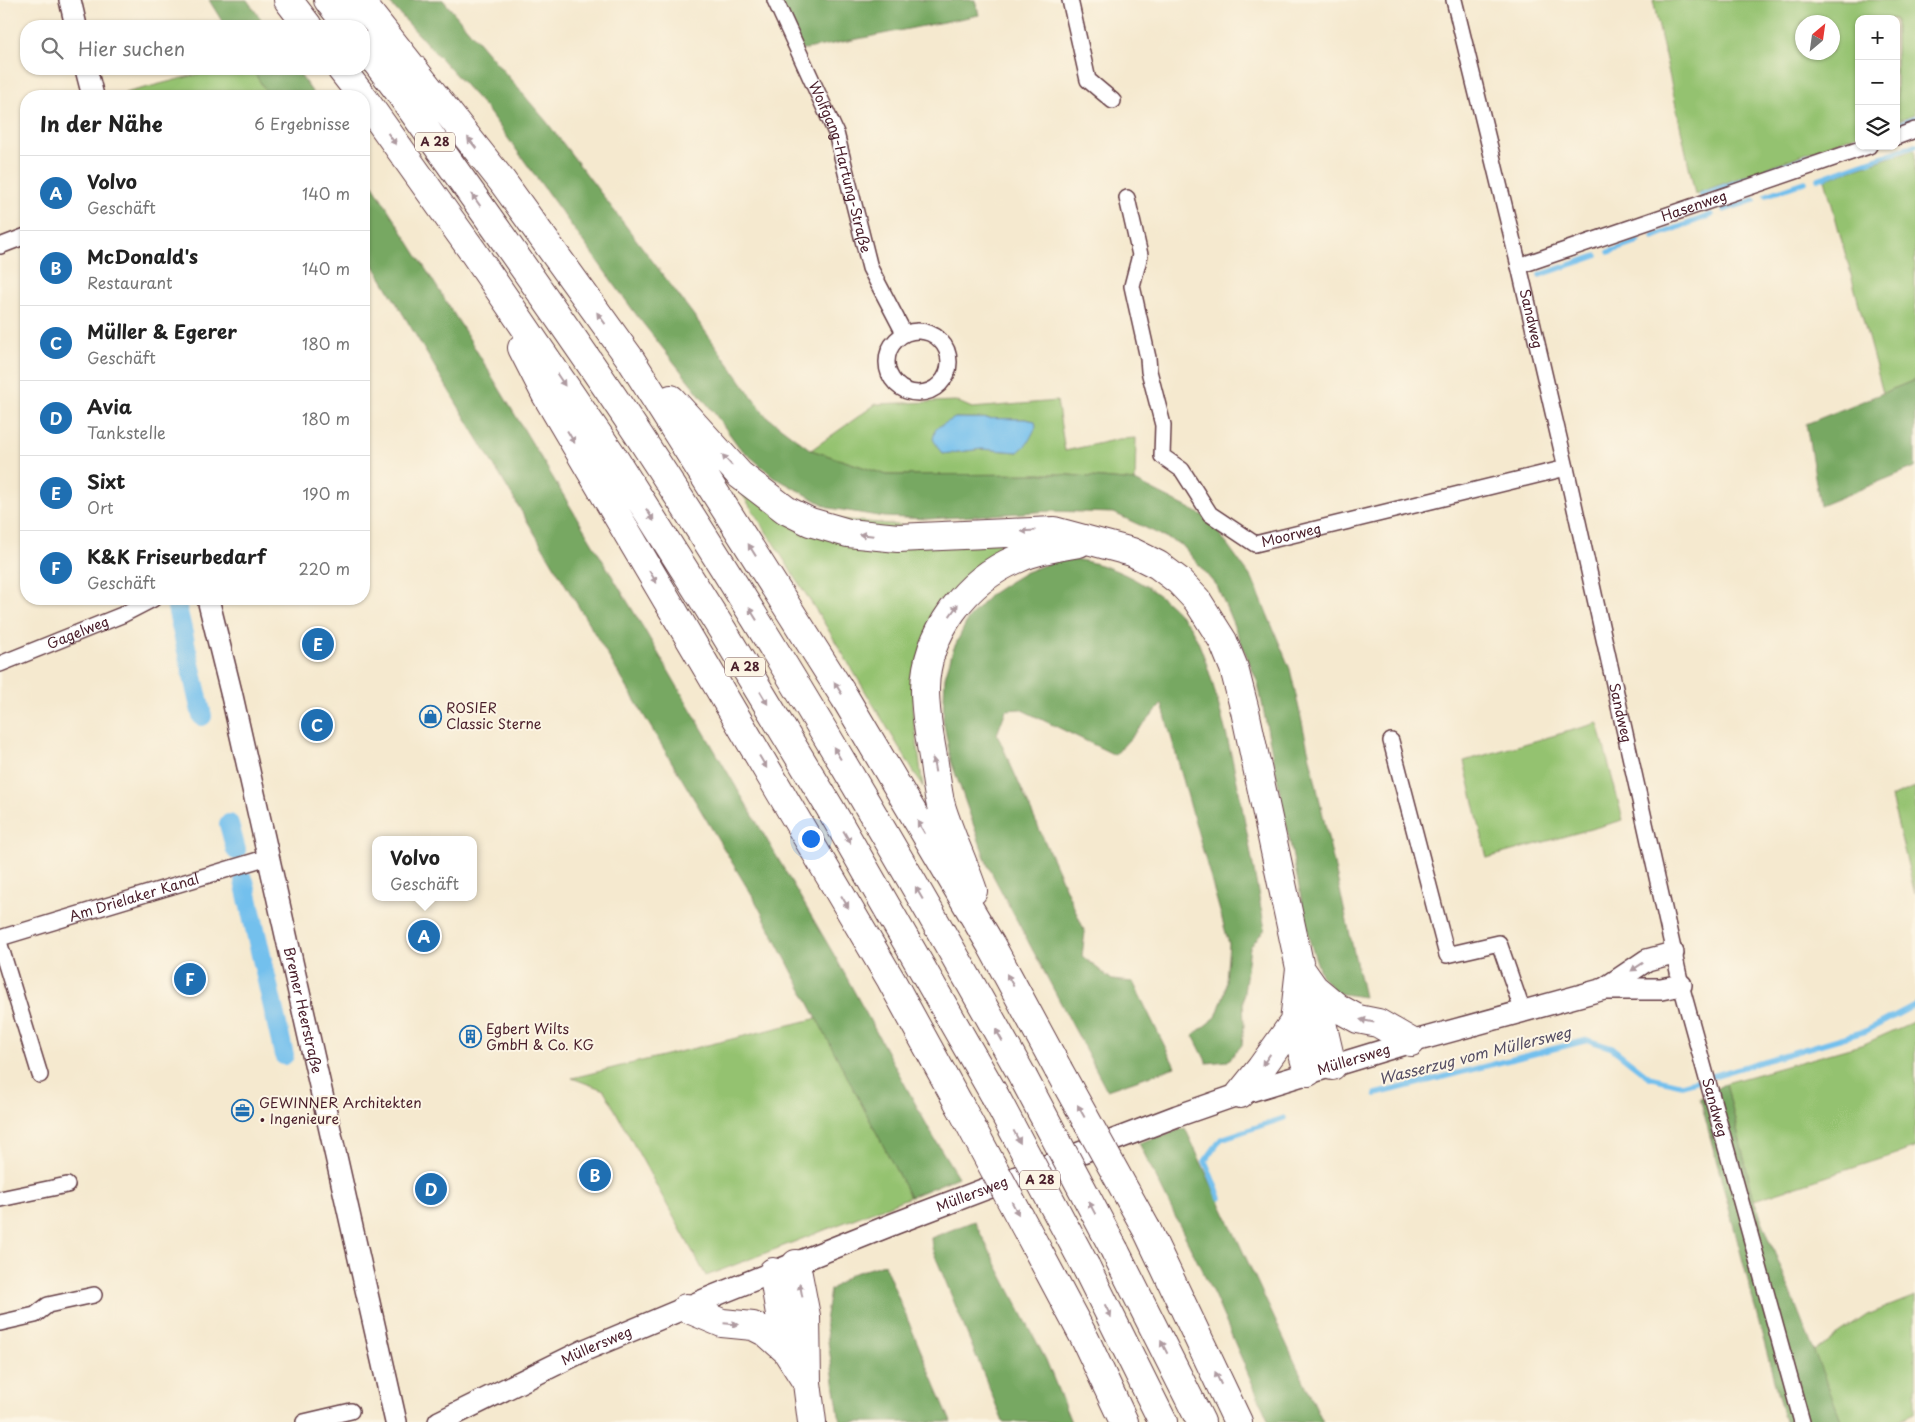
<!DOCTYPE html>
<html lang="de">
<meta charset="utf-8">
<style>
:root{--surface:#fff;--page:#f2f2f2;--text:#222;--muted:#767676;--line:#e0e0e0;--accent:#1f6fb2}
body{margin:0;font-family:"Playpen Sans",sans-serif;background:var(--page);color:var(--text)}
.controls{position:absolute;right:15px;top:15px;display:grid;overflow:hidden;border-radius:10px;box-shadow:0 1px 4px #0004}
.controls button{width:45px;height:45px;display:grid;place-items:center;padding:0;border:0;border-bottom:1px solid var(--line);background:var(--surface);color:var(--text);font:25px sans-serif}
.compass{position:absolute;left:1795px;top:15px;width:45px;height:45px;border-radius:50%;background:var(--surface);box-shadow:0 1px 4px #0004;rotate:29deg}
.you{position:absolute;left:810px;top:838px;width:18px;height:18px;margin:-12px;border:4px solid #fff;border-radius:50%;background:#1a73e8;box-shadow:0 0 0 8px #1a73e833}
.badge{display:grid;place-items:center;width:32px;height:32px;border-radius:50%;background:var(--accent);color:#fff;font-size:16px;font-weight:700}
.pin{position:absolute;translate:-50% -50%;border:2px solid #fff;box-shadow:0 1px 5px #0006}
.popup{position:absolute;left:372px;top:836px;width:105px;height:65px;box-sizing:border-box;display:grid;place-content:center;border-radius:10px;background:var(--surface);filter:drop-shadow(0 1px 4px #0005);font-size:16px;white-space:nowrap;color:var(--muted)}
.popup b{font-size:19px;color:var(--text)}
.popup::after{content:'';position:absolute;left:50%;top:100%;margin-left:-10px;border:10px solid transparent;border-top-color:var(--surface)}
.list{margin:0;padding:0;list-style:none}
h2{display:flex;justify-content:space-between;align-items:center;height:65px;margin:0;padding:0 20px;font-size:21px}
h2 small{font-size:16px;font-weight:400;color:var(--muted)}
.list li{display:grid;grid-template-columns:32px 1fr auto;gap:15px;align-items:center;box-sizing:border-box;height:75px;padding:0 20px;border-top:1px solid var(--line)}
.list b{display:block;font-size:19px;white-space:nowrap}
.list p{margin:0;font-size:16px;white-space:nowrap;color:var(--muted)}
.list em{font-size:16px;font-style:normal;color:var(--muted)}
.icon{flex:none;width:28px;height:28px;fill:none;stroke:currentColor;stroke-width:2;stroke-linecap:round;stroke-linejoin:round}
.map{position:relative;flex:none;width:1915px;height:1422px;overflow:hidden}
.search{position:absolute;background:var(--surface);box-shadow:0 1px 4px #0004;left:20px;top:20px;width:350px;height:55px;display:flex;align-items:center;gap:12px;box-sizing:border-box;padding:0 18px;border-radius:20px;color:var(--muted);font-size:19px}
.panel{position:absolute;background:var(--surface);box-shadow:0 1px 4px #0004;left:20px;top:90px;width:350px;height:515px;border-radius:20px}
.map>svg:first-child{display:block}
.green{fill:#94c270;stroke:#6f704e;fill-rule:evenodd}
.forest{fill:#77a862;stroke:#606446}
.water{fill:#73c0ed;stroke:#5e708c}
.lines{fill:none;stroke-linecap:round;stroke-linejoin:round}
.stream{stroke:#73c0ed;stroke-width:5.5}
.canal{stroke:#73c0ed;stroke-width:20}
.street-casing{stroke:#643d44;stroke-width:18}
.secondary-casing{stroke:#643d44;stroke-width:24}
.highway-casing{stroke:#643d44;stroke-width:30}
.street{stroke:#fff;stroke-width:15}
.secondary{stroke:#fff;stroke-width:21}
.highway{stroke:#fff;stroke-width:28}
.highway-bridge-casing{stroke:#643d44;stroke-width:30;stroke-linecap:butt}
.highway-bridge{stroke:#fff;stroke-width:28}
.oneway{fill:#ae9aa0}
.labels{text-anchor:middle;stroke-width:4;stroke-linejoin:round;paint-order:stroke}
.shield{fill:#fcf5e5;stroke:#7f5f63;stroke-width:1}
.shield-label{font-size:12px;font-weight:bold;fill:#4a1f2b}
.street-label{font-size:14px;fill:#4a1f2b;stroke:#fcf5e5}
.poi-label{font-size:14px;fill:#4a1f2b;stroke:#fcf5e5;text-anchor:start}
.water-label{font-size:15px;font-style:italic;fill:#564f65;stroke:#fcf5e5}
</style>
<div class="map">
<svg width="1915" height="1422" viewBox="0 0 1915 1422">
<rect width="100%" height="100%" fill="#fcf5e5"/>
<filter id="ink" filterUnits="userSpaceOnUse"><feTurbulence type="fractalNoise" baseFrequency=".02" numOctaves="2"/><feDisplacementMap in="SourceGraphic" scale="10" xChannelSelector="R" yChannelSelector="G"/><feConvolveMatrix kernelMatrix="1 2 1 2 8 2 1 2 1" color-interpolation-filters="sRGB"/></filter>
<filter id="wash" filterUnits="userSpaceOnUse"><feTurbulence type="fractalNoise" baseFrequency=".0096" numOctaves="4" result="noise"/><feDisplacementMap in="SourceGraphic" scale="20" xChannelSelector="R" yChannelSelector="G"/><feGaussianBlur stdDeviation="1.12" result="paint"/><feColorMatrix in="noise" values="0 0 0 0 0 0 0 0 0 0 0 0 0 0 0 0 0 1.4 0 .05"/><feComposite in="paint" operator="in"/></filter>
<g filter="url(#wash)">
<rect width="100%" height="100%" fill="#f5e9cf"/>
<path class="green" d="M 1653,0 L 1915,0 L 1915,114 L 1896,121 L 1896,19 L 1859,19 L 1859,134 L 1695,194 ZM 1832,22 L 1832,52 L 1802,52 L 1802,22 Z
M 218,69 L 252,69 L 269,96 L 126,96 L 125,93 Z
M 1915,149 L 1915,380 L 1883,393 L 1825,179 Z
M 956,401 L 972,408 L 1057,401 L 1065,451 L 1119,439 L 1136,438 L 1135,481 L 1058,474 L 887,475 L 811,450 L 876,404 ZM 955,418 L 1025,419 L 1035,421 L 1018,452 L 982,449 L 942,454 Z
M 734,481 L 777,513 L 1039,539 L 956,587 L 912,706 L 923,787 L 823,621 Z
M 1598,723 L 1623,820 L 1487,858 L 1464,761 Z
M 1915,787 L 1915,894 L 1891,797 Z
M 818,1018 L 910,1197 L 706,1276 L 604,1090 L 572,1078 Z
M 1915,1021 L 1915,1148 L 1754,1200 L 1726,1083 L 1864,1044 Z
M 1915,1296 L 1915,1413 L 1894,1422 L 1842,1422 L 1813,1352 L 1867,1315 Z"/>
<path class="forest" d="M 209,0 L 247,0 L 266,26 L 225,26 Z
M 387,0 L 443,0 L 546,121 L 692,313 L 766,416 L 811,450 L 887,475 L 1058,474 L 1135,481 L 1208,518 L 1253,580 L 1290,669 L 1364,997 L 1336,993 L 1321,975 L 1310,942 L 1258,683 L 1218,588 L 1182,545 L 1114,513 L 1051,511 L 928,519 L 884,517 L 830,508 L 774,477 L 739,447 L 715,414 L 638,317 L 486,108 Z
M 775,0 L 975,0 L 979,15 L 797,51 Z
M 252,69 L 296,69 L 315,96 L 269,96 Z
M 364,171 L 464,330 L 644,629 L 837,960 L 934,1138 L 958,1177 L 910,1197 L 757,904 L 364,249 Z
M 1915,380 L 1915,467 L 1820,506 L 1806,424 Z
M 1063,558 C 1106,561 1150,582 1179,614 C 1183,618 1188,623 1191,628 C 1203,648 1212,681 1218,703 C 1239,777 1250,854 1265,929 L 1250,947 L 1243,1000 L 1244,1025 L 1242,1045 L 1228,1061 L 1207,1063 L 1193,1035 L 1216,1017 L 1225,992 L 1229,944 L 1162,704 L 1115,755 L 1020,709 L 1006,710 L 997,734 L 1085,932 L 1082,956 L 1112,980 L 1133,982 L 1175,1067 L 1107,1090 L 988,866 L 951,761 L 943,719 L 945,677 L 953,650 L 968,619 L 991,594 L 1006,584 L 1026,572 Z
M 1726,1083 L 1754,1200 L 1842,1422 L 1785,1422 L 1700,1098 Z
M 1185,1128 L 1323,1422 L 1269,1422 L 1215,1297 L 1139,1143 Z
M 974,1221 L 1046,1360 L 1071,1422 L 1003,1422 L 932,1248 L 931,1238 Z
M 884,1264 L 951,1422 L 840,1422 L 825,1321 L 830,1290 L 851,1274 Z"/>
<path class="water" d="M 955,418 L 1025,419 L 1035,421 L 1036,427 L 1027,444 L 1018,452 L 982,449 L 942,454 L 933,439 L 936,428 Z"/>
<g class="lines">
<path class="stream" d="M 1896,125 L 1915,118
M 1818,179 L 1915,145
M 1701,195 L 1859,139
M 1767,195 L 1805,182
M 1724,210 L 1754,200
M 1653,237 L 1711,215
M 1609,252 L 1638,242
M 1540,275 L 1596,256
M 1376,1094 L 1588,1040 L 1612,1048 L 1649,1077 L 1682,1085 L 1866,1031 L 1915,1005
M 1220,1198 L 1205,1161 L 1221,1139 L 1284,1118"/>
<path class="canal" d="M 175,599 L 202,716
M 229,824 L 236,850
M 244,881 L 284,1055"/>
</g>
</g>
<g filter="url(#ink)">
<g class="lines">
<defs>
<g id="street">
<path id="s1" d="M 775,0 L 836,133 L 870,268 L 904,333"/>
<path d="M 1070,0 L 1088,80 L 1113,101"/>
<path id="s2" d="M 1454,0 L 1519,266 L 1566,468 L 1681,985 L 1802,1422"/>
<path d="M 1896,137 L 1915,130"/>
<path id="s3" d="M 1127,198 L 1140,255 L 1132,286 L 1148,358 L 1149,371 L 1163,425 L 1162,456 L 1182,470 L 1210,514 L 1255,544 L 1566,468"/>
<path d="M 0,246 L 26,236"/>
<path id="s4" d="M 1519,266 L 1869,146"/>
<circle cx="918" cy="362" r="31"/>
<path id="s5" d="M 0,664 L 122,615 L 153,599"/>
<path d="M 1391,741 L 1447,955 L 1499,943 L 1523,1012"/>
<path id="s6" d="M 0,938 L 268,857"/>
<path d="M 0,945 L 40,1075"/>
<path d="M 0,1199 L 67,1185"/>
<path d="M 0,1323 L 35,1315 L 48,1305 L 94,1295"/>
<path d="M 304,1422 L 351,1411"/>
</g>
<g id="secondary">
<path d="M 70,0 L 76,26"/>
<path d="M 86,69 L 93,96"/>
<path id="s7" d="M 208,599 L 232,696 L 396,1422"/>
<path d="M 1604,989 L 1647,960 L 1673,953"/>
<path id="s8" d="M 439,1422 L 585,1350 L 716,1295 L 896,1223 L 1177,1116 L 1240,1094 L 1411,1042 L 1604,989 L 1661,989 L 1681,985"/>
</g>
<path id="highway" d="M 288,0 L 308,26
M 328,0 L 348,26
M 359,0 L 502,181 L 629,357 L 845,698 L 991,945 L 1058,1069
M 364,46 L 397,89 C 477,202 559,315 636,431 C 774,641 901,858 1023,1077
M 341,69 L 362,96
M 364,99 L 474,253 L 612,455 L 723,631 L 830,808 L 994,1094
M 522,348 L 546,395 L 891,980 L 959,1104
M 671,399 L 740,475 L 786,510 L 810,522 L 848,533 L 898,538 L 1054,531 L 1132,552 L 1158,565 L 1179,581 L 1197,600 L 1223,641 L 1234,668 L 1245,711 L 1300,968 L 1294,1022 L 1261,1068 L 1240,1094
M 973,891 C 964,864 951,837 942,809 C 937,793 936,774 933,757 C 929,735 925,712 925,689 C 926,633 966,580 1017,559 C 1036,550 1058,547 1079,543
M 1300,968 L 1314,988 L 1338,1008 L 1358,1019 L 1378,1023 L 1411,1042
M 1314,988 L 1332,1066
M 1294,1022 L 1308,1072
M 1147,1230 L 1238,1422
M 1036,1247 L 1085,1339 L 1124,1422
M 1115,1251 L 1201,1422
M 796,1264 L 806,1316 L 807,1383 L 812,1422
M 1086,1267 L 1163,1422
M 773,1272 L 786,1350
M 686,1308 L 722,1323 L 753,1326 L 767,1333 L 786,1350 L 807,1383"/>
</defs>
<use href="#street" class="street-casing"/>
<use href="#secondary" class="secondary-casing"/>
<use href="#highway" class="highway-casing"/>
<use href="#street" class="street"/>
<use href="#secondary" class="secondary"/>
<use href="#highway" class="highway"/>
<defs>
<path id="highway-bridge" d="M 1058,1069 L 1147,1230
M 1023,1077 L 1115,1251
M 994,1094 L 1086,1267
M 959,1104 L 1036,1247"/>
</defs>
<use href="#highway-bridge" class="highway-bridge-casing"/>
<use href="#highway-bridge" class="highway-bridge"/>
</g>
<defs><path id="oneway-solid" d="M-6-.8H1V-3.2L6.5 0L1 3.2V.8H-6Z" transform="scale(1.25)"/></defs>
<g class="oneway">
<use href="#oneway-solid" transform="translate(392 139) rotate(54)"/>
<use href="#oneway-solid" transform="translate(472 143) rotate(-128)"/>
<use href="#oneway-solid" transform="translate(476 200) rotate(-125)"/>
<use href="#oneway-solid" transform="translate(601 318) rotate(-126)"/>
<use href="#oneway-solid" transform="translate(561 380) rotate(56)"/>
<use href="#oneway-solid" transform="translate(571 437) rotate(59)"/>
<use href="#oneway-solid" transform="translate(727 460) rotate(-132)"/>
<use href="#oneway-solid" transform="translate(650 515) rotate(58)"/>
<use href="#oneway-solid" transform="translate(1028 531) rotate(177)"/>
<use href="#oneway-solid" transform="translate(866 535) rotate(-174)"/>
<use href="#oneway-solid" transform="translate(752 550) rotate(-122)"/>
<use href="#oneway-solid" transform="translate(653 577) rotate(59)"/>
<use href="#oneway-solid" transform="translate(954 610) rotate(-55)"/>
<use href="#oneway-solid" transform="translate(753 614) rotate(-122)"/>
<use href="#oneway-solid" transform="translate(838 688) rotate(-122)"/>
<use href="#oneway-solid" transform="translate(764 698) rotate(59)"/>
<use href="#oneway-solid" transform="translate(837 753) rotate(-121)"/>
<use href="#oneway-solid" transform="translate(763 762) rotate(59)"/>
<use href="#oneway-solid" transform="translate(934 765) rotate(-100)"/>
<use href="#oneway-solid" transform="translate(921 827) rotate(-121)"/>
<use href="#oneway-solid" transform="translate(847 837) rotate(60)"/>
<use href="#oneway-solid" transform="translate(919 893) rotate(-120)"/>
<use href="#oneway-solid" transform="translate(845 902) rotate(59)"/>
<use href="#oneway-solid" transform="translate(1637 967) rotate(146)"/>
<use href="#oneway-solid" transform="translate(1010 980) rotate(-119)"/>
<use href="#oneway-solid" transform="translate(1367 1021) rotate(-168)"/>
<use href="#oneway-solid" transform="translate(999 1035) rotate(-119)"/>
<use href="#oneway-solid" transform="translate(1266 1060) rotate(125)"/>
<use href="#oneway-solid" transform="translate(1081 1111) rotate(-119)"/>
<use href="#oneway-solid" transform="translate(1017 1137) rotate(62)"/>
<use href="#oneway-solid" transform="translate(1015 1208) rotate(62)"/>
<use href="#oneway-solid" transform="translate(1092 1208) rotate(-118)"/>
<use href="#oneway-solid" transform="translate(801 1290) rotate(-101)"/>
<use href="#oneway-solid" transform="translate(1108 1311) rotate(64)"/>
<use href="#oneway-solid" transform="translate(731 1324) rotate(5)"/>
<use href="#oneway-solid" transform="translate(1164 1347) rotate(-117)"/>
<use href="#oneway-solid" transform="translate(1218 1378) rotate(-115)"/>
</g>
</g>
<defs>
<symbol id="shop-ring" viewBox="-11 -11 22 22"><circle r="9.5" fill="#fcf5e5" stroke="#1f6fb2" stroke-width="1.5"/><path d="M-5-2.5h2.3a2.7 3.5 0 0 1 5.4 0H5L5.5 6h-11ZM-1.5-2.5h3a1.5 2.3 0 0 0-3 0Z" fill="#1f6fb2"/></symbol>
<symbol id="building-ring" viewBox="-11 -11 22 22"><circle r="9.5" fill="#fcf5e5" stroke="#1f6fb2" stroke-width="1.5"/><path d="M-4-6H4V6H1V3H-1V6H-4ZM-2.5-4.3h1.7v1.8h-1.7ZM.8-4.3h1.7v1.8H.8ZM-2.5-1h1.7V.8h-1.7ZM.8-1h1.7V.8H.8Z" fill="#1f6fb2"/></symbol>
<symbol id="office-ring" viewBox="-11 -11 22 22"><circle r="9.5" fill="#fcf5e5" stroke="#1f6fb2" stroke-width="1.5"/><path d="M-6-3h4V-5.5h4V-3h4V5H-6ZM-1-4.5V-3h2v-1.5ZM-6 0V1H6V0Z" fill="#1f6fb2"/></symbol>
</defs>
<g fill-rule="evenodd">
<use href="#shop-ring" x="418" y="704" width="25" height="25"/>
<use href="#building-ring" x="458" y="1024" width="25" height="25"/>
<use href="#office-ring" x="230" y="1098" width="25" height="25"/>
</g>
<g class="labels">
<g class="shield">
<rect x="415" y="132.5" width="40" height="19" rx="4"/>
<rect x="725" y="657.5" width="40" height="19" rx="4"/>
<rect x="1020" y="1170.5" width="40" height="19" rx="4"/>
</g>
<g class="shield-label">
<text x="435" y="146">A 28</text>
<text x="745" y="671">A 28</text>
<text x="1040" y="1184">A 28</text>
</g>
<g class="street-label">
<text dy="5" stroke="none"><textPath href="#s1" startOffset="180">Wolfgang-Hartung-Straße</textPath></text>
<text dy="5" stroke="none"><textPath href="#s4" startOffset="185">Hasenweg</textPath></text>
<text dy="5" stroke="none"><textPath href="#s2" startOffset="328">Sandweg</textPath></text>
<text dy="5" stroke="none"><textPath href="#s3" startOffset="432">Moorweg</textPath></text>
<text dy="5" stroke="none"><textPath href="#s5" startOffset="84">Gagelweg</textPath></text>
<text dy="5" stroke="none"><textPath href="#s2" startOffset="732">Sandweg</textPath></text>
<text dy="5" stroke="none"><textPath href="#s6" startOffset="140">Am Drielaker Kanal</textPath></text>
<text dy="5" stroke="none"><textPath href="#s7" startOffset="422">Bremer Heerstraße</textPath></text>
<text dy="5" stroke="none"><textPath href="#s8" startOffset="985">Müllersweg</textPath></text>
<text dy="5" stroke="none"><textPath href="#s2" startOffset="1138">Sandweg</textPath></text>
<text dy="5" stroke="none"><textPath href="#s8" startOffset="580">Müllersweg</textPath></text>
<text dy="5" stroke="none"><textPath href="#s8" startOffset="175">Müllersweg</textPath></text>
</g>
<g class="poi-label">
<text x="446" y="713">ROSIER<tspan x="446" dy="16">Classic Sterne</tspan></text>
<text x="486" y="1034">Egbert Wilts<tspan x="486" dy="16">GmbH &amp; Co. KG</tspan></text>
<text x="259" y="1108">GEWINNER Architekten<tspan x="259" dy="16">• Ingenieure</tspan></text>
</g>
<g class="water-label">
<text transform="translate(1475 1056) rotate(-14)" y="5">Wasserzug vom Müllersweg</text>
</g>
</g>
</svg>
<div class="controls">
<button>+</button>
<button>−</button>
<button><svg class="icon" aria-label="layers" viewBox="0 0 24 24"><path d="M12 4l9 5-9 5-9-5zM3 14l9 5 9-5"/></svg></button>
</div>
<svg class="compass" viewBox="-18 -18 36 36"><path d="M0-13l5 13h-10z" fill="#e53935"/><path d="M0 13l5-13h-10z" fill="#767676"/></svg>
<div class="you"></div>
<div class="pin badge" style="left:424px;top:936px">A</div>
<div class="popup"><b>Volvo</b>Geschäft</div>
<div class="pin badge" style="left:595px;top:1175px">B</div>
<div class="pin badge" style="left:317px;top:725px">C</div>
<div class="pin badge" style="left:431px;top:1189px">D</div>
<div class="pin badge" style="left:318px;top:644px">E</div>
<div class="pin badge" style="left:190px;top:979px">F</div>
<div class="search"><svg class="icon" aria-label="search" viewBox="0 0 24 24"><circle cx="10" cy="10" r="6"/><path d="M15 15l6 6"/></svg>Hier suchen</div>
<section class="panel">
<h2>In der Nähe<small>6 Ergebnisse</small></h2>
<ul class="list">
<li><span class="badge">A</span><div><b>Volvo</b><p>Geschäft</p></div><em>140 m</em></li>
<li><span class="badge">B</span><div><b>McDonald's</b><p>Restaurant</p></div><em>140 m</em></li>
<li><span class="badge">C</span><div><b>Müller &amp; Egerer</b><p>Geschäft</p></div><em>180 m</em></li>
<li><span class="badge">D</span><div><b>Avia</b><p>Tankstelle</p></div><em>180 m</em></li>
<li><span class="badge">E</span><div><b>Sixt</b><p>Ort</p></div><em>190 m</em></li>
<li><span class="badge">F</span><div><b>K&amp;K Friseurbedarf</b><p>Geschäft</p></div><em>220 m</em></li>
</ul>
</section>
</div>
